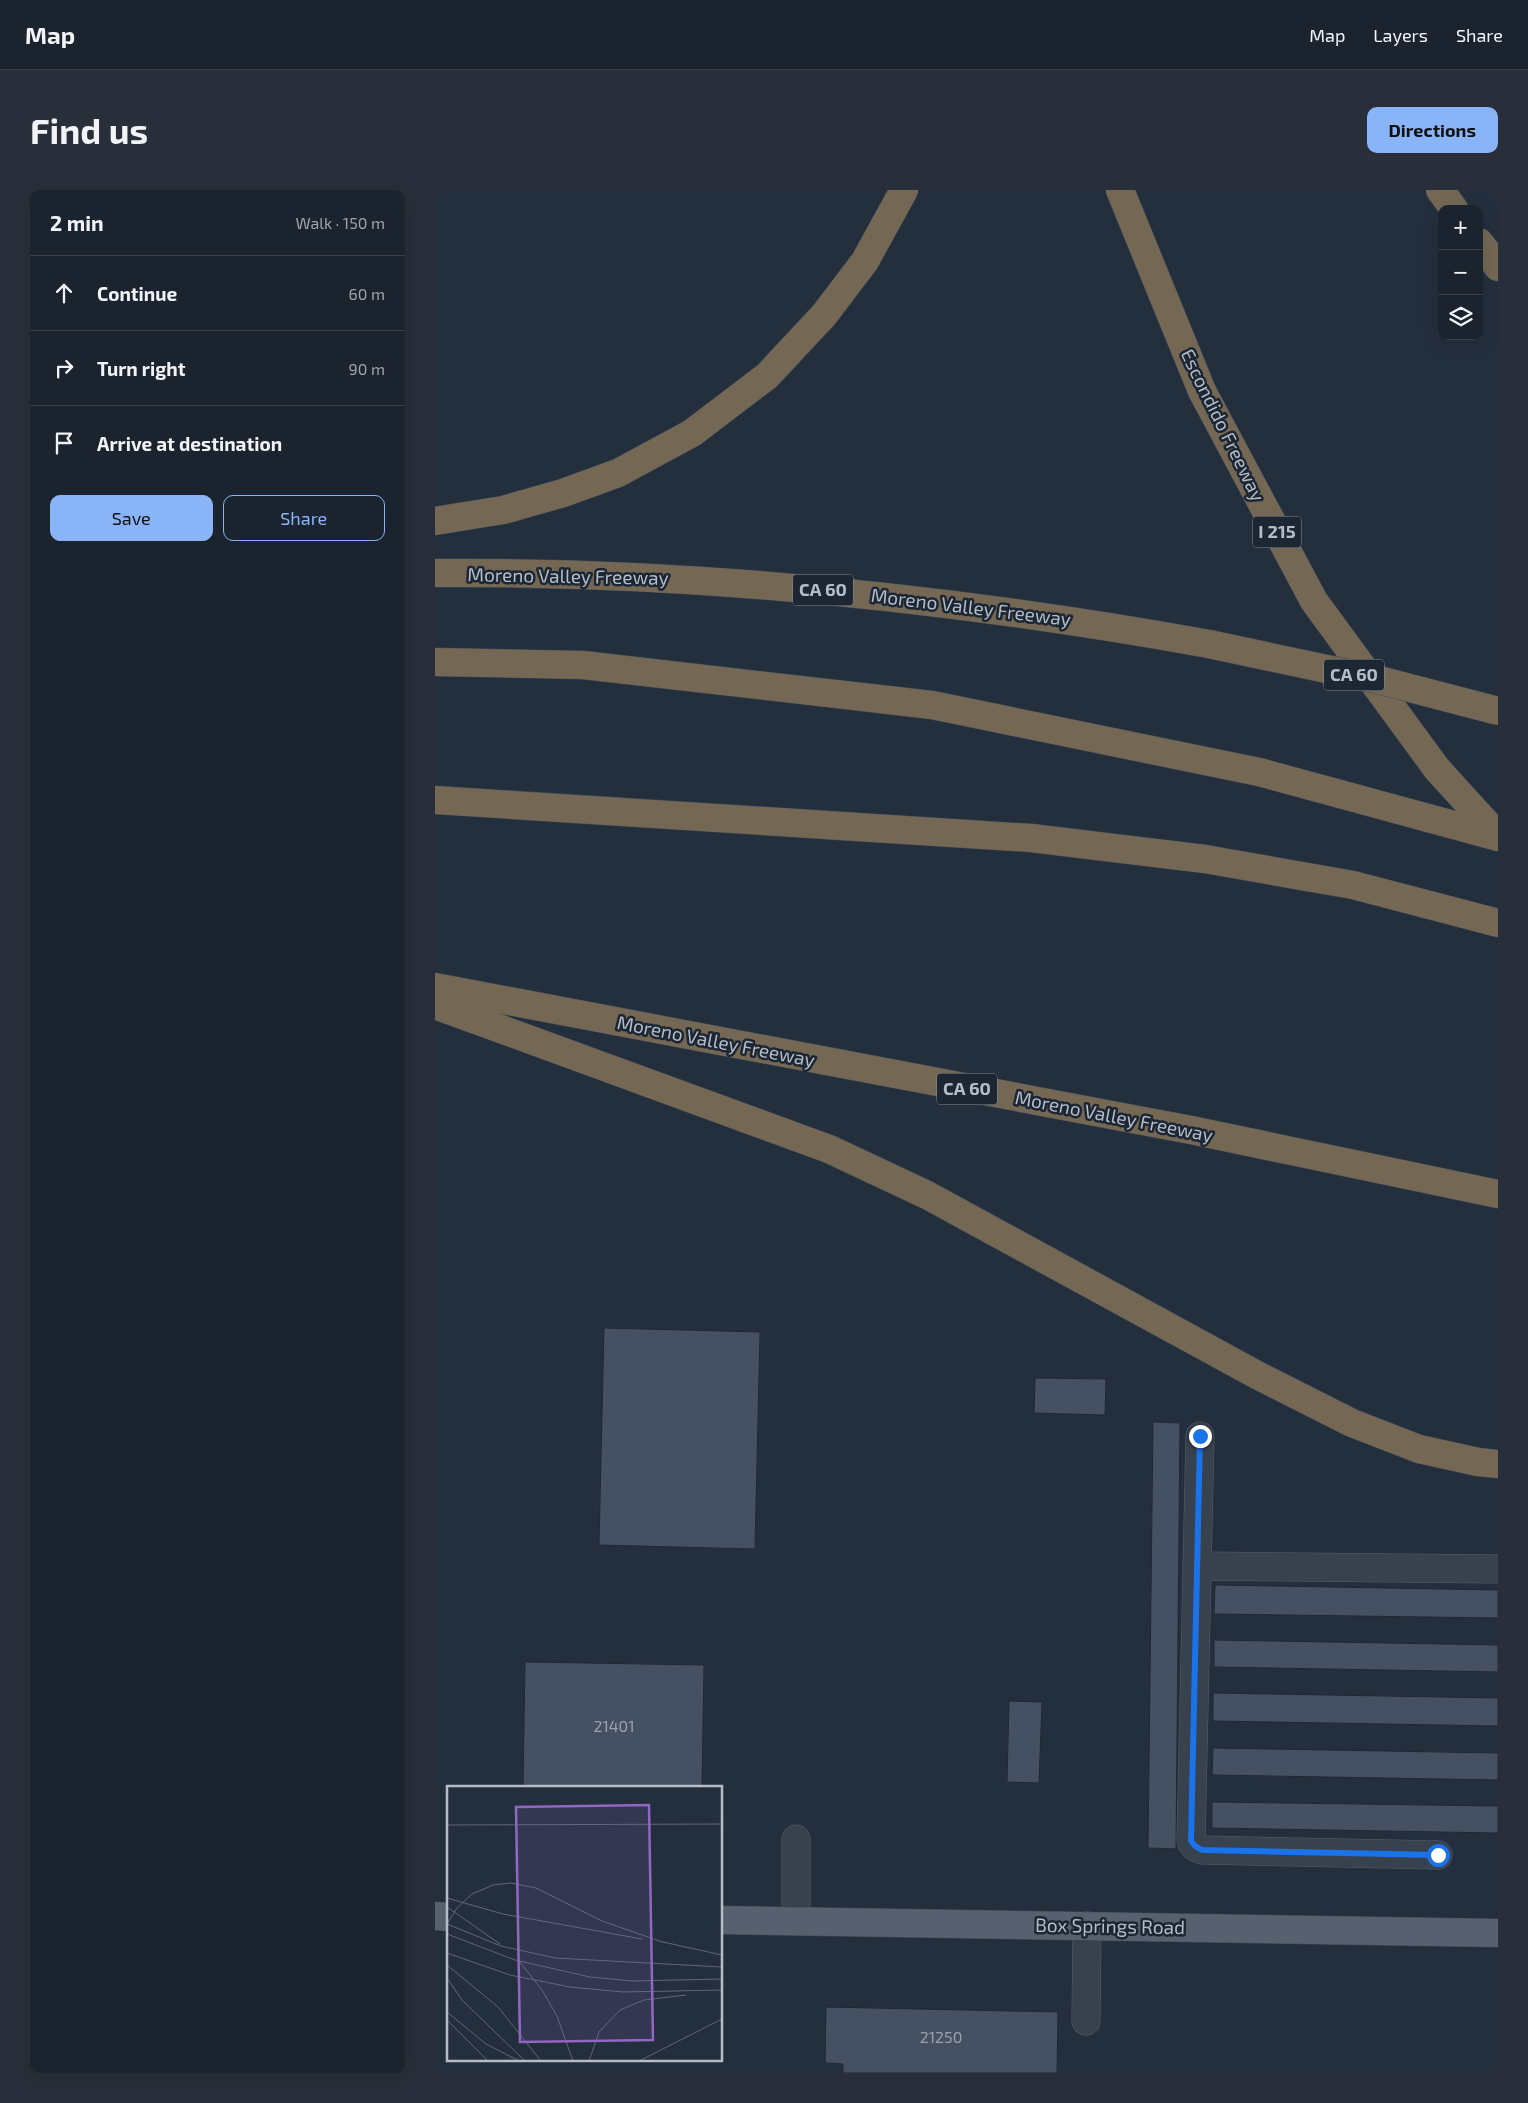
<!DOCTYPE html>
<meta charset="utf-8">
<style>
:root{--surface:#1b232e;--page:#282f3a;--text:#f1f3f6;--muted:#a0a4aa;--line:#39404a;--accent:#8ab4f8}
body{margin:0;font-family:"Exo 2",sans-serif;background:var(--page);color:var(--text)}
.controls{position:absolute;right:15px;top:15px;display:grid;overflow:hidden;border-radius:10px;box-shadow:0 5px 20px #0002}
.controls button{width:45px;height:45px;display:grid;place-items:center;padding:0;border:0;border-bottom:1px solid var(--line);background:var(--surface);color:var(--text);font:25px sans-serif}
.stop{position:absolute;width:15px;height:15px;margin:-11px;border:4px solid #1a73e8;border-radius:50%;background:#fff}
.stop.end{background:#1a73e8;border-color:#fff;box-shadow:0 1px 5px #0008}
.list{margin:0;padding:0;list-style:none}
h2{display:flex;justify-content:space-between;align-items:center;height:65px;margin:0;padding:0 20px;font-size:21px}
h2 small{font-size:16px;font-weight:400;color:var(--muted)}
.list li{display:grid;grid-template-columns:32px 1fr auto;gap:15px;align-items:center;box-sizing:border-box;height:75px;padding:0 20px;border-top:1px solid var(--line)}
.list b{display:block;font-size:19px;white-space:nowrap}
.list em{font-size:16px;font-style:normal;color:var(--muted)}
.actions{display:flex;gap:10px;padding:15px 20px}
.actions a{flex:1;padding:11px 0;border:1px solid var(--accent);border-radius:10px;text-align:center;font-size:18px;color:var(--accent)}
.actions .main{background:var(--accent);color:#111}
.icon{flex:none;width:28px;height:28px;fill:none;stroke:currentColor;stroke-width:2;stroke-linecap:round;stroke-linejoin:round}
.map{position:relative;flex:none;width:1063px;height:1883px;overflow:hidden;border-radius:10px}
header{display:flex;align-items:center;gap:30px;box-sizing:border-box;height:70px;padding:0 25px;background:var(--surface);border-bottom:1px solid var(--line)}
header strong{font-size:24px}
nav{display:flex;gap:28px;margin-inline-start:auto;font-size:18px}
.intro{display:flex;align-items:center;justify-content:space-between;box-sizing:border-box;height:120px;padding:0 30px}
h1{margin:0;font-size:35px}
.button{padding:12px 22px;border-radius:10px;background:var(--accent);color:#111;font-size:18px;font-weight:700}
main{display:flex;gap:30px;padding:0 30px}
aside{flex:1;background:var(--surface);border-radius:10px;box-shadow:0 5px 20px #0002}
.map>svg:first-child{display:block}
.building{fill:#455162;stroke:#1f2835}
.lines{fill:none;stroke-linecap:round;stroke-linejoin:round}
.minor-casing{stroke:#565f6c;stroke-width:29}
.major-casing{stroke:#414a57;stroke-width:29}
.highway-casing{stroke:#434c59;stroke-width:29}
.minor{stroke:#38414e;stroke-width:28}
.major{stroke:#56606e;stroke-width:28}
.highway{stroke:#746855;stroke-width:28}
.highway-bridge-casing{stroke:#434c59;stroke-width:29;stroke-linecap:butt}
.highway-bridge{stroke:#746855;stroke-width:28}
.route{stroke:#1a73e8;stroke-width:6}
.labels{text-anchor:middle;stroke-width:5;stroke-linejoin:round;paint-order:stroke}
.number-label{font-size:16px;fill:#98a1af}
.shield{fill:#1d2633;stroke:#878f9c;stroke-width:1}
.shield-label{font-size:18px;font-weight:bold;fill:#b4bcc9}
.street-label{font-size:19px;fill:#b4bcc9;stroke:#1d2633}
.inset-road{fill:none;stroke:#5e6776;stroke-width:1}
.view{fill:#9266c3;fill-opacity:0.15;stroke:#9266c3;stroke-width:2.5}
.inset-edge{fill:none;stroke:#b4bcc9;stroke-width:2.5}
</style>
<header>
<strong>Map</strong>
<nav><a>Map</a><a>Layers</a><a>Share</a></nav>
</header>
<div class="intro"><h1>Find us</h1><a class="button">Directions</a></div>
<main>
<aside>
<h2>2 min<small>Walk · 150 m</small></h2>
<ul class="list">
<li><svg class="icon" aria-label="ahead" viewBox="0 0 24 24"><path d="M12 20V5M6 11l6-6 6 6"/></svg><div><b>Continue</b></div><em>60 m</em></li>
<li><svg class="icon" aria-label="right" viewBox="0 0 24 24"><path d="M7 20v-9h11M14 6l5 5-5 5"/></svg><div><b>Turn right</b></div><em>90 m</em></li>
<li><svg class="icon" aria-label="arrive" viewBox="0 0 24 24"><path d="M6 21V4h12l-3 4 3 4H6"/></svg><div><b>Arrive at destination</b></div></li>
</ul>
<div class="actions"><a class="main">Save</a><a>Share</a></div>
</aside>
<div class="map">
<svg width="1063" height="1883" viewBox="0 0 1063 1883">
<rect width="100%" height="100%" fill="#242f3e"/>
<path class="building" d="M 169,1138 L 325,1142 L 320,1359 L 164,1355 Z
M 600,1188 L 671,1189 L 670,1225 L 599,1223 Z
M 718,1232 L 745,1233 L 741,1659 L 713,1658 Z
M 780,1395 L 1063,1400 L 1063,1428 L 779,1424 Z
M 779,1450 L 1063,1455 L 1063,1482 L 779,1477 Z
M 90,1472 L 269,1475 L 267,1597 L 88,1597 Z
M 778,1503 L 1063,1508 L 1063,1536 L 778,1531 Z
M 574,1511 L 607,1512 L 604,1593 L 572,1592 Z
M 778,1558 L 1063,1563 L 1063,1590 L 777,1585 Z
M 777,1612 L 1063,1616 L 1063,1643 L 777,1638 Z
M 391,1817 L 623,1822 L 622,1883 L 408,1883 L 408,1874 L 390,1873 Z"/>
<g class="lines">
<defs>
<path id="minor" d="M 765,1246 L 756,1651 L 760,1657 L 767,1660 L 1003,1665
M 764,1376 L 1063,1379
M 361,1731 L 361,1649
M 651,1831 L 652,1736"/>
<path id="major" d="M 0,1726 L 14,1727
M 286,1730 L 1063,1743"/>
<path id="highway" d="M 685,0 L 767,201 L 879,411 L 1002,579 L 1063,646
M 1005,0 L 1019,19
M 1044,52 L 1063,77
M 0,331 L 68,320 L 128,303 L 183,283 L 257,243 L 332,186 L 389,125 L 430,71 L 469,0
M 0,383 C 260,381 518,408 774,454
M 0,472 L 148,475 L 497,515 L 824,582 L 1063,647
M 0,610 L 596,648 L 770,669 L 918,695 L 1063,733
M 0,797 L 756,940 L 1063,1004
M 0,815 L 394,959 L 492,1005 L 822,1185 L 917,1233 L 984,1259 L 1043,1272 L 1063,1274"/>
</defs>
<use href="#minor" class="minor-casing"/>
<use href="#major" class="major-casing"/>
<use href="#highway" class="highway-casing"/>
<use href="#minor" class="minor"/>
<use href="#major" class="major"/>
<use href="#highway" class="highway"/>
<defs>
<path id="highway-bridge" d="M 774,454 L 948,491 L 1063,521"/>
</defs>
<use href="#highway-bridge" class="highway-bridge-casing"/>
<use href="#highway-bridge" class="highway-bridge"/>
</g>
<g class="lines">
<path class="route" d="M 765,1246 L 756,1651 L 760,1656 L 767,1660 L 1003,1665"/>
</g>
<g class="labels">
<g class="number-label">
<text x="179" y="1542">21401</text>
<text x="506" y="1853">21250</text>
</g>
<g class="shield">
<rect x="818" y="326.5" width="48" height="31" rx="4"/>
<rect x="358" y="384.5" width="60" height="31" rx="4"/>
<rect x="889" y="469.5" width="60" height="31" rx="4"/>
<rect x="502" y="883.5" width="60" height="31" rx="4"/>
</g>
<g class="shield-label">
<text x="842" y="348">I 215</text>
<text x="388" y="406">CA 60</text>
<text x="919" y="491">CA 60</text>
<text x="532" y="905">CA 60</text>
</g>
<g class="street-label">
<text transform="translate(788 235) rotate(64)" y="7">Escondido Freeway</text>
<text transform="translate(133 386) rotate(1)" y="7">Moreno Valley Freeway</text>
<text transform="translate(536 417) rotate(7)" y="7">Moreno Valley Freeway</text>
<text transform="translate(281 851) rotate(11)" y="7">Moreno Valley Freeway</text>
<text transform="translate(679 926) rotate(11)" y="7">Moreno Valley Freeway</text>
<text transform="translate(675 1736) rotate(1)" y="7">Box Springs Road</text>
</g>
</g>
<g transform="translate(12 1596)">
<rect width="275" height="275" fill="#242f3e"/>
<path class="inset-road" d="M 0,39 L 275,38M 0,112 L 56,128 L 195,153M 0,121 L 53,158M 0,148 L 68,174 L 143,191 L 186,195 L 275,193M 216,156 L 275,169M 218,157 L 155,135 L 89,102 L 64,97 L 46,99 L 25,108 L 10,122 L 0,138 L 54,160 L 108,172 L 275,181M 0,167 L 63,189 L 123,201 L 176,206 L 275,204M 72,175 L 95,204 L 110,230 L 126,275M 0,179 L 51,221 L 94,275M 0,192 L 15,214 L 78,275M 0,226 L 39,258 L 72,275M 0,234 L 41,275M 142,275 L 152,246 L 173,224 L 197,214 L 239,209M 192,275 L 275,233"/>
<path class="view" d="M 202,19 L 206,254 L 73,256 L 69,21 Z"/>
<rect width="275" height="275" class="inset-edge"/>
</g>
</svg>
<div class="controls">
<button>+</button>
<button>−</button>
<button><svg class="icon" aria-label="layers" viewBox="0 0 24 24"><path d="M12 4l9 5-9 5-9-5zM3 14l9 5 9-5"/></svg></button>
</div>
<div class="stop" style="left:1003px;top:1665px"></div>
<div class="stop end" style="left:765px;top:1246px"></div>
</div>
</main>
